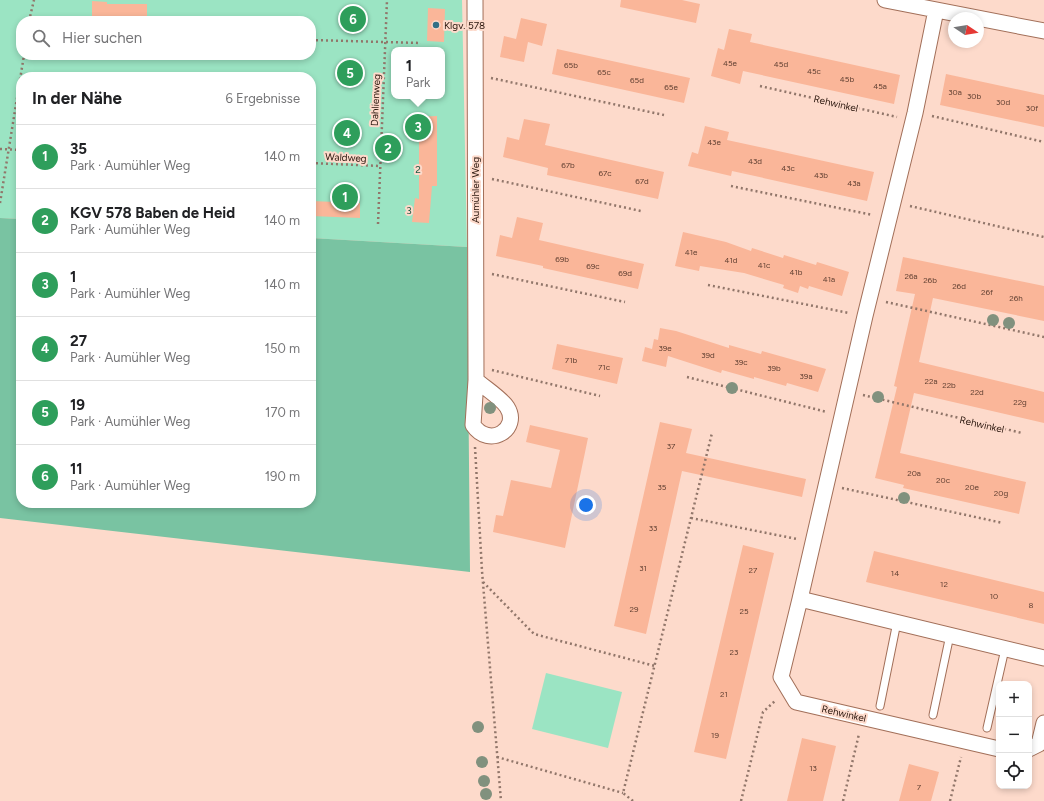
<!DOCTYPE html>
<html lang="de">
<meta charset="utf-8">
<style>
:root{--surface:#fff;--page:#f6f6f6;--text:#202124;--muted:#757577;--line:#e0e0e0;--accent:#b45309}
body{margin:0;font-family:Figtree,sans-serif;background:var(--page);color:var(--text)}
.controls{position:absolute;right:12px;bottom:12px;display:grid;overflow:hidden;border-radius:8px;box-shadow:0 2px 6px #0003}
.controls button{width:36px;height:36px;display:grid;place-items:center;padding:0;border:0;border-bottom:1px solid var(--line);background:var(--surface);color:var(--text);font:20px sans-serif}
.compass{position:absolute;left:948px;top:12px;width:36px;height:36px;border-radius:50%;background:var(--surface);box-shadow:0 2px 6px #0003;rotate:102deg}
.you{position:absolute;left:586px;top:505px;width:14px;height:14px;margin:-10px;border:3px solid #fff;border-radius:50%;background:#1a73e8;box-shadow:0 0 0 6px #1a73e833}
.badge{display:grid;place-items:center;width:26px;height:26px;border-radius:50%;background:var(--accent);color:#fff;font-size:13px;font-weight:700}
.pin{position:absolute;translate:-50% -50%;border:2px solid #fff;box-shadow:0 1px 4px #0006}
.popup{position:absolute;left:391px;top:47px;width:54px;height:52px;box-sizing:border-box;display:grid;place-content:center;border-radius:8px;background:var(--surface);filter:drop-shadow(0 1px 3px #0005);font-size:13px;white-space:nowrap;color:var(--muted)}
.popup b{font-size:15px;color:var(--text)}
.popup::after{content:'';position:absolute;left:50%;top:100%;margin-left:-8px;border:8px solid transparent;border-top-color:var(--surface)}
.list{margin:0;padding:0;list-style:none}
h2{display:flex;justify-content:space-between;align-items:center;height:52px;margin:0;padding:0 16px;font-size:17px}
h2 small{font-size:13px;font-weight:400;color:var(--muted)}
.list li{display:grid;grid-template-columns:26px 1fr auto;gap:12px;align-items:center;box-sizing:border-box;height:64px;padding:0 16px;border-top:1px solid var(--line)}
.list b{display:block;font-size:15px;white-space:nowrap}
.list p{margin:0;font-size:13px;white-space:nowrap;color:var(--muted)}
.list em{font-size:13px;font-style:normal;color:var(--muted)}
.icon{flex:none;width:22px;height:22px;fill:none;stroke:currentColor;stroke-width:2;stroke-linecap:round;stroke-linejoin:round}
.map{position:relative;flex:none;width:1044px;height:801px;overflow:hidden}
.search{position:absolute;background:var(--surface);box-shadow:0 2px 6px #0003;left:16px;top:16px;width:300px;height:44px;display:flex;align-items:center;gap:10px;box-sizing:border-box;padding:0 14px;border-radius:16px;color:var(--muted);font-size:15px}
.panel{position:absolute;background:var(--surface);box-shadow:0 2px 6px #0003;left:16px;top:72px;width:300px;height:436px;border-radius:16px}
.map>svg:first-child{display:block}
.green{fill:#9be4c3;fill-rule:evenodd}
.forest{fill:#79c3a2}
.building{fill:#fab699}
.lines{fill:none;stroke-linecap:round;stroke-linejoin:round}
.service-casing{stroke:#a26f59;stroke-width:9}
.minor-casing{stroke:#a26f59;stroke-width:17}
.path{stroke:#91766a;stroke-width:2.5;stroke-dasharray:2 3;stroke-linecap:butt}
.service{stroke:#fff;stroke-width:7}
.minor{stroke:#fff;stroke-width:15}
.tree{fill:#81917e}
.poi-dot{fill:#327086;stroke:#fddacb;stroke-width:1.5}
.labels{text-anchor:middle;stroke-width:4;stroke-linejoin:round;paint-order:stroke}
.number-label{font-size:8px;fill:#5e3e30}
.poi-label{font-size:10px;fill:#2a160d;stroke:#fddacb;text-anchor:start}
.street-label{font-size:10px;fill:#2a160d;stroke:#fddacb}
.park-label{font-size:10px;fill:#1b553f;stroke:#fddacb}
</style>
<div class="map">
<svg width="1044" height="801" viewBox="0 0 1044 801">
<rect width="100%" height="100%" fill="#fddacb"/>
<path class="green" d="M 0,0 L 462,0 L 467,247 L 311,238 L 311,77 L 21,77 L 21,219 L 0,218 ZM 21,21 L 311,21 L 311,55 L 21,55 ZM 394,50 L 442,50 L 442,96 L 394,96 Z
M 546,673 L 622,692 L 608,748 L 532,729 Z"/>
<path class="forest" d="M 0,218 L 21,219 L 21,503 L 311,503 L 311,238 L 467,247 L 470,572 L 0,518 Z"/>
<path class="building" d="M 621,0 L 682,0 L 700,4 L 696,23 L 620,7 Z
M 92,1 L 107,2 L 107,4 L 147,4 L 147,21 L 92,19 Z
M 428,8 L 445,9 L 444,42 L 427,41 Z
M 521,18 L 547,24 L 542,46 L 528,42 L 524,62 L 500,57 L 504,36 L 516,39 Z
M 729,29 L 752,34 L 750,42 L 900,75 L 894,104 L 743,71 L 740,84 L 711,76 L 718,48 L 724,50 Z
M 557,49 L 690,78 L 684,103 L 552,74 Z
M 946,74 L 1044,95 L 1044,127 L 940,105 Z
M 437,116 L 437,186 L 432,186 L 429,223 L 412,222 L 415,198 L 419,199 L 419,140 L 413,140 L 414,117 Z
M 524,119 L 550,124 L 545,145 L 664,172 L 658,199 L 547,175 L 548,168 L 503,157 L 507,137 L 519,140 Z
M 705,126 L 729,132 L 727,140 L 874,172 L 867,201 L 732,171 L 731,176 L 688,166 L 692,152 L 698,154 Z
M 311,201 L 360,203 L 360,218 L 311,216 Z
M 517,217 L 543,223 L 539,240 L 644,264 L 638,289 L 543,268 L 543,266 L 496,256 L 500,235 L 512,238 Z
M 683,232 L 726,242 L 751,251 L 752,248 L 783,258 L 784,255 L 816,265 L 817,262 L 849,272 L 842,296 L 809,286 L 808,289 L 800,286 L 798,293 L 783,288 L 784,285 L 744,273 L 700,266 L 699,271 L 675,266 Z
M 903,257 L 1044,286 L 1044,321 L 933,298 L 919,362 L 1044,392 L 1044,423 L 914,393 L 900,453 L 1026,482 L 1019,514 L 903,488 L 904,485 L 875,478 L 897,387 L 894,386 L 915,294 L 896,291 Z
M 660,328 L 676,331 L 729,348 L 729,345 L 761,354 L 762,351 L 826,369 L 818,392 L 787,383 L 786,386 L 754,377 L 754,379 L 722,370 L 721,373 L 668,356 L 666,367 L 642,361 L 645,347 L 652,349 L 654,339 L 658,340 Z
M 557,344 L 623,358 L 617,384 L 552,369 Z
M 660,422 L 692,429 L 686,453 L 806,479 L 802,497 L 682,471 L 646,634 L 614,626 Z
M 530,425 L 588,438 L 565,548 L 493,532 L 496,515 L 503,516 L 511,480 L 551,488 L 560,450 L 526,442 Z
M 743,545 L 774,553 L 726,759 L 694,752 Z
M 874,551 L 1044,592 L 1044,624 L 866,582 Z
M 802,738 L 836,746 L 823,801 L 787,801 Z
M 909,764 L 939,772 L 931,801 L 899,801 Z"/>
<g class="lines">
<defs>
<path id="service" d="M 880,706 L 897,622
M 933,715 L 950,635
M 987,728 L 1005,649"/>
<path id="minor" d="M 475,0 L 476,380 L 473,425 C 489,449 521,429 507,407 C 501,398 485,388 476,380
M 885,0 L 1044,31
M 936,10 L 915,113 L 865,316 L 800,599 L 1044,658
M 800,599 L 781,677 L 796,702 L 999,749
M 1029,749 L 1039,744 L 1044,723"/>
</defs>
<use href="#service" class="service-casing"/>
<use href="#minor" class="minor-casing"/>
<path class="path" d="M 29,21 L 34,0
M 311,40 L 421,43
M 491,78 L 664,115
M 760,86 L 897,117
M 932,116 L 1044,142
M 0,149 L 21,150
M 311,163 L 380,166
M 492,179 L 641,211
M 731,186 L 873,215
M 0,203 L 24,55
M 910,206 L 1044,237
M 378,224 L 387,0
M 492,274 L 625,302
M 708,285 L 849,313
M 886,302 L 1044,337
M 492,370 L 600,396
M 687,377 L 827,412
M 863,395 L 1022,433
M 475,447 L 482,571 L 501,801
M 842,488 L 1003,523
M 691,518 L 797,539
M 483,582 L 534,634 L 655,666
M 497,757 L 623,793
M 633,801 L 623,793 L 712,433
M 741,801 L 763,712 L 776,700
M 843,801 L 859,734
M 950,801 L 961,757"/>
<use href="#service" class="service"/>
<use href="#minor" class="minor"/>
</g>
<g class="tree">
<circle cx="993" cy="320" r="6"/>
<circle cx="1009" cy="323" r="6"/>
<circle cx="732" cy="388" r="6"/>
<circle cx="878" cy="397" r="6"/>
<circle cx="490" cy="408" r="6"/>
<circle cx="904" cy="498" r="6"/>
<circle cx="478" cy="727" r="6"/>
<circle cx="482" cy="762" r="6"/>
<circle cx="484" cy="781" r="6"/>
<circle cx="486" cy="794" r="6"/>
</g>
<circle class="poi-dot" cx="436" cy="25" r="4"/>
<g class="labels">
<g class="number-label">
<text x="730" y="66">45e</text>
<text x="781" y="67">45d</text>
<text x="571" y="68">65b</text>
<text x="814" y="74">45c</text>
<text x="604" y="75">65c</text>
<text x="847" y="82">45b</text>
<text x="637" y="83">65d</text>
<text x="880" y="89">45a</text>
<text x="671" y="90">65e</text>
<text x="955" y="95">30a</text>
<text x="974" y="99">30b</text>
<text x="1003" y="105">30d</text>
<text x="1032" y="111">30f</text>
<text x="714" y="145">43e</text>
<text x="755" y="164">43d</text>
<text x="568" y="168">67b</text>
<text x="788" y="171">43c</text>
<text x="605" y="176">67c</text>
<text x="821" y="178">43b</text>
<text x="642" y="184">67d</text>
<text x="854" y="186">43a</text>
<text x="691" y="255">41e</text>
<text x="562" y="262">69b</text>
<text x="731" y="263">41d</text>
<text x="764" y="268">41c</text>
<text x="593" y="269">69c</text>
<text x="796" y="275">41b</text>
<text x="625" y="276">69d</text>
<text x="911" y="279">26a</text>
<text x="829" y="282">41a</text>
<text x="930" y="283">26b</text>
<text x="959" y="289">26d</text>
<text x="987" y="295">26f</text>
<text x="1016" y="301">26h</text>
<text x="665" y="351">39e</text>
<text x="708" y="358">39d</text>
<text x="571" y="363">71b</text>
<text x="741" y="365">39c</text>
<text x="604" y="370">71c</text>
<text x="774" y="371">39b</text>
<text x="806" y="379">39a</text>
<text x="931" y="384">22a</text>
<text x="949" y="388">22b</text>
<text x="977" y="395">22d</text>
<text x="1020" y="405">22g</text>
<text x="671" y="449">37</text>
<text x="914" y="476">20a</text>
<text x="943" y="483">20c</text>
<text x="662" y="490">35</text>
<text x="972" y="490">20e</text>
<text x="1001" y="496">20g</text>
<text x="653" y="531">33</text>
<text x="643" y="571">31</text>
<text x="753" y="573">27</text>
<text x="895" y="576">14</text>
<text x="944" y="587">12</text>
<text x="994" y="599">10</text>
<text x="1031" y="608">8</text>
<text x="634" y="612">29</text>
<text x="744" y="614">25</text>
<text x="734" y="655">23</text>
<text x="724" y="697">21</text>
<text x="715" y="738">19</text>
<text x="813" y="771">13</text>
<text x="919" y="790">7</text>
</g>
<g class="poi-label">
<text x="444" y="29">Klgv. 578</text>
</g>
<g class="street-label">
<text transform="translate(375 100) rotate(-87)" y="4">Dahlienweg</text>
<text transform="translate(836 103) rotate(13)" y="4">Rehwinkel</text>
<text transform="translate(346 157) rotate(3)" y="4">Waldweg</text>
<text transform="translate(475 190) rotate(-90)" y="4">Aumühler Weg</text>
<text transform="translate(982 424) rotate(13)" y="4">Rehwinkel</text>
<text transform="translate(844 713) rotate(13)" y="4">Rehwinkel</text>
</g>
<g class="park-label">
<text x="418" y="173">2</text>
<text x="409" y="214">3</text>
</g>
</g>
</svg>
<div class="controls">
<button>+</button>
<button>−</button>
<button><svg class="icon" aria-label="locate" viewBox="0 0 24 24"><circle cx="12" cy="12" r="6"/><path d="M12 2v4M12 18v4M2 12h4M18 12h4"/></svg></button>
</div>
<svg class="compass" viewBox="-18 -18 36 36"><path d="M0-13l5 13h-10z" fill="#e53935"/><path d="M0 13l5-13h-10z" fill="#757577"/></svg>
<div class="you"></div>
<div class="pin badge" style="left:345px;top:197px;background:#2e9e5b">1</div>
<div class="pin badge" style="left:388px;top:148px;background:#2e9e5b">2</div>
<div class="pin badge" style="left:418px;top:127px;background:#2e9e5b">3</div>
<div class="popup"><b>1</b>Park</div>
<div class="pin badge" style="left:347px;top:133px;background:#2e9e5b">4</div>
<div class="pin badge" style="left:350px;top:73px;background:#2e9e5b">5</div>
<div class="pin badge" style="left:353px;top:19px;background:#2e9e5b">6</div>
<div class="search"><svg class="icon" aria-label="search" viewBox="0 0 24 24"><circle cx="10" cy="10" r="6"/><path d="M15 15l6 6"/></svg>Hier suchen</div>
<section class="panel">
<h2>In der Nähe<small>6 Ergebnisse</small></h2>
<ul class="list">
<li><span class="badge" style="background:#2e9e5b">1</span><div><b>35</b><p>Park · Aumühler Weg</p></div><em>140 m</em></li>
<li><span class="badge" style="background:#2e9e5b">2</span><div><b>KGV 578 Baben de Heid</b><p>Park · Aumühler Weg</p></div><em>140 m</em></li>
<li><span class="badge" style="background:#2e9e5b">3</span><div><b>1</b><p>Park · Aumühler Weg</p></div><em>140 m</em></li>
<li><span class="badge" style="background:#2e9e5b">4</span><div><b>27</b><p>Park · Aumühler Weg</p></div><em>150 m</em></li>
<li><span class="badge" style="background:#2e9e5b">5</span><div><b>19</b><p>Park · Aumühler Weg</p></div><em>170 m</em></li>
<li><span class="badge" style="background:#2e9e5b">6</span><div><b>11</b><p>Park · Aumühler Weg</p></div><em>190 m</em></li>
</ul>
</section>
</div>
